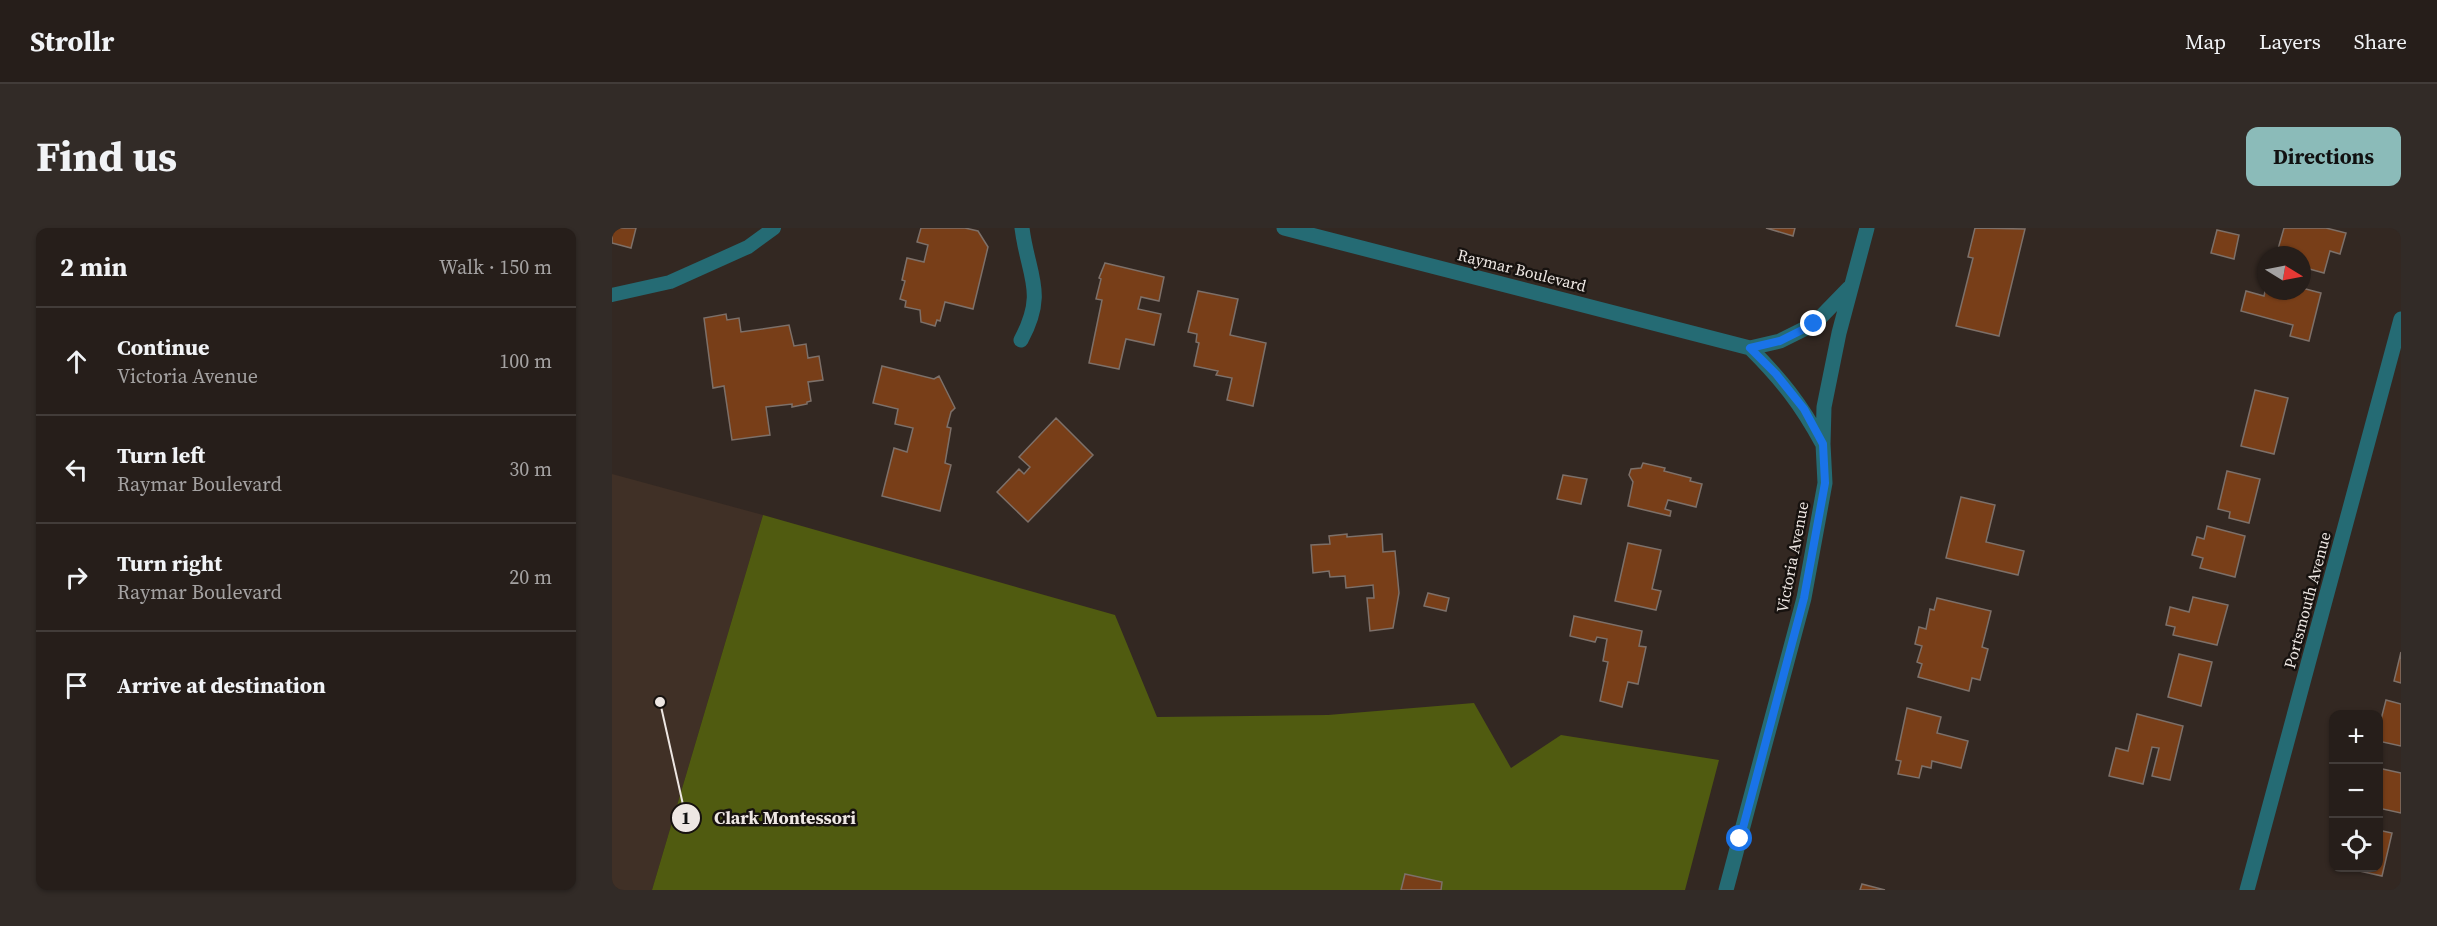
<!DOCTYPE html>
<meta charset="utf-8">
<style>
:root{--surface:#261e1a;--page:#322b27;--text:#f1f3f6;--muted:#a4a2a2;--line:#423c39;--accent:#8bbbb9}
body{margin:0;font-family:"Source Serif 4",serif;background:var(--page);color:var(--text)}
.controls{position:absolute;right:18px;bottom:18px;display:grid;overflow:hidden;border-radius:12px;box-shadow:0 2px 4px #0004}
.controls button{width:54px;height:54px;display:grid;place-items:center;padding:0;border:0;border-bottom:2px solid var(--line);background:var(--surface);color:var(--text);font:30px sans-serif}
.compass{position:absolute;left:1645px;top:18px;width:54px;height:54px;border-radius:50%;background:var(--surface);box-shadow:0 2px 4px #0004;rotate:100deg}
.stop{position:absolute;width:18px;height:18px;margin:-14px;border:4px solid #1a73e8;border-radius:50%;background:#fff}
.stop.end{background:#1a73e8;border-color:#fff;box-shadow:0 2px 6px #0008}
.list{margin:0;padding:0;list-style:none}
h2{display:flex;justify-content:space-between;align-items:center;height:78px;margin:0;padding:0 24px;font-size:26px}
h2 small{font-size:20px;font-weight:400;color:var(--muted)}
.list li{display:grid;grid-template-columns:39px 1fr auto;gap:18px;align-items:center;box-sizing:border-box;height:108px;padding:0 24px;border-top:2px solid var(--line)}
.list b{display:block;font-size:22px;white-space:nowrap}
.list p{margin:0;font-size:20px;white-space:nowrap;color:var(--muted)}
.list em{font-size:20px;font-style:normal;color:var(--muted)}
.icon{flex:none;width:33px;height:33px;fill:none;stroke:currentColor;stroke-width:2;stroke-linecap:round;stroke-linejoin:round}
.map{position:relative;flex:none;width:1789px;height:662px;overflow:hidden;border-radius:12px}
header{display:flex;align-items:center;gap:36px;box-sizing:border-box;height:84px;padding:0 30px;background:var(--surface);border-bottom:2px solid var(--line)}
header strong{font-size:28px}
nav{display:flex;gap:33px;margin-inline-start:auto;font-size:21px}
.intro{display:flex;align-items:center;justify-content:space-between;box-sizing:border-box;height:144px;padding:0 36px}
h1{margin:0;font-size:42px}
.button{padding:15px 27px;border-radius:12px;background:var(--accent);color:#111;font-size:21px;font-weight:700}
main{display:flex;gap:36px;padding:0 36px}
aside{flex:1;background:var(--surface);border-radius:12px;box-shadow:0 2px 4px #0004}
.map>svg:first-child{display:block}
.built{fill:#403026}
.forest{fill:#505b10}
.building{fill:#783e18;stroke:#7d7069;stroke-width:1.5}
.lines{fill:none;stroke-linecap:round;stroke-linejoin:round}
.lane{stroke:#256b74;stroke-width:14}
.street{stroke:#256b74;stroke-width:15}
.route{stroke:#1a73e8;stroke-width:8}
.labels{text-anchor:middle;stroke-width:5;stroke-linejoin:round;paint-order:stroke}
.street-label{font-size:16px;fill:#eee7e3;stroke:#17120f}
.leader{fill:none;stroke:#eee7e3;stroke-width:2}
.callout-dot{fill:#eee7e3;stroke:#17120f;stroke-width:2}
.mark-label{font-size:18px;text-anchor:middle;font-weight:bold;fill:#111}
.callout-label{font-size:18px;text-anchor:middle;font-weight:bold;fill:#eee7e3;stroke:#17120f;stroke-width:5;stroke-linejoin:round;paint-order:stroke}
</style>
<header>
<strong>Strollr</strong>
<nav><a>Map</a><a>Layers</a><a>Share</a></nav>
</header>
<div class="intro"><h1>Find us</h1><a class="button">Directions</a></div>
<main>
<aside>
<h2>2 min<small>Walk · 150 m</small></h2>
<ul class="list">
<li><svg class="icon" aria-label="ahead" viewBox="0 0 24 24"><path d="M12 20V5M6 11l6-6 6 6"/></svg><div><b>Continue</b><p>Victoria Avenue</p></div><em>100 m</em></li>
<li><svg class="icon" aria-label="left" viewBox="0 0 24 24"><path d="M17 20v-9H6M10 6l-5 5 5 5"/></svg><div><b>Turn left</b><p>Raymar Boulevard</p></div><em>30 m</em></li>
<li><svg class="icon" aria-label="right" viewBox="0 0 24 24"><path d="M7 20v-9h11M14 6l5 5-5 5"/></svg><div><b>Turn right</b><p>Raymar Boulevard</p></div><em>20 m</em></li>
<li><svg class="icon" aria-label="arrive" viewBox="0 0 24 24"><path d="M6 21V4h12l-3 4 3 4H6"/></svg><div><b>Arrive at destination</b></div></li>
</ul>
</aside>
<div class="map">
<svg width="1789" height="662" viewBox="0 0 1789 662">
<rect width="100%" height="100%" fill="#332822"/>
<path class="built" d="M 0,246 L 151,287 L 40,662 L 0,662 Z"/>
<path class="forest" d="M 151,287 L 503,387 L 545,489 L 716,487 L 862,475 L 899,540 L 949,507 L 1107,532 L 1073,662 L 40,662 Z"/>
<path class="building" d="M 0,0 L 24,0 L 19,20 L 0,15 Z
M 309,0 L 353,0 L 366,3 L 376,19 L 361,81 L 333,74 L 328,93 L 325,92 L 323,98 L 309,94 L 308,82 L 293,79 L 294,73 L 288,71 L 293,53 L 290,52 L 295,30 L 312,34 L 316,17 L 305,14 Z
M 1154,0 L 1183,0 L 1181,8 Z
M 1363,0 L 1413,1 L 1387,108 L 1344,98 L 1361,30 L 1356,29 Z
M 1672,0 L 1714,0 L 1734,5 L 1728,26 L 1718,23 L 1712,45 L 1690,39 L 1690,27 L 1666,21 Z
M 1605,2 L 1627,7 L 1622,31 L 1599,25 Z
M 493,35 L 552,49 L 547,73 L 529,69 L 526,81 L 549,86 L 542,117 L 514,111 L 507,141 L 477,135 L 490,72 L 484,71 L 489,51 L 487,50 Z
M 1654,59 L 1654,63 L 1690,63 L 1690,60 L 1709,65 L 1697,113 L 1678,108 L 1681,97 L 1629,83 L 1634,63 L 1652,68 Z
M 586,63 L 626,71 L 618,107 L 654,115 L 641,178 L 615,172 L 620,150 L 604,147 L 606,143 L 582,138 L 587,115 L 584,114 L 585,106 L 576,104 Z
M 114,86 L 115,92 L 127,90 L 129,104 L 177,97 L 182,118 L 194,116 L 196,130 L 207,128 L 211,152 L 196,154 L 199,173 L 195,174 L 195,176 L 180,179 L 180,176 L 154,179 L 158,207 L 120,212 L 112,158 L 101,160 L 92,90 Z
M 270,138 L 322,151 L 327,148 L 343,180 L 339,184 L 335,199 L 339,200 L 333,235 L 339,237 L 328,283 L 270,268 L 282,220 L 295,224 L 301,200 L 283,196 L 286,181 L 261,175 Z
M 1643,162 L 1676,170 L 1662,226 L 1629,218 Z
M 444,190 L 481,227 L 416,294 L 385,264 L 407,241 L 412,246 L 418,239 L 407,229 Z
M 1031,235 L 1053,240 L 1052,243 L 1079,250 L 1078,253 L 1090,256 L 1084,279 L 1056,272 L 1053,281 L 1059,283 L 1058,288 L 1016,278 L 1021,254 L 1017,247 L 1019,241 L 1029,240 Z
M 1615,243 L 1648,251 L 1637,295 L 1617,290 L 1618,284 L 1606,281 Z
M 951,247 L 975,251 L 969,276 L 945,271 Z
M 1349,269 L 1383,277 L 1374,314 L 1412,323 L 1406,347 L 1334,330 Z
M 1595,298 L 1633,308 L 1623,349 L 1588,340 L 1591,330 L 1580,327 L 1585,309 L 1592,311 Z
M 735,306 L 735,309 L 770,306 L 771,324 L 783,323 L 787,365 L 781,400 L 758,403 L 755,370 L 762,370 L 761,357 L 734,360 L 733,348 L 718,349 L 717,343 L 701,345 L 699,317 L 718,316 L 717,308 Z
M 1016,315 L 1049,322 L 1040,361 L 1049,363 L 1044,382 L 1003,373 Z
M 816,365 L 837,370 L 834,383 L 812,378 Z
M 1581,369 L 1616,377 L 1605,417 L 1561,407 L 1563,399 L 1554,397 L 1558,379 L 1577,384 Z
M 1325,370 L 1379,383 L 1370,419 L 1376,421 L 1368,452 L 1360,450 L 1357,463 L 1306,449 L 1310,436 L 1305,434 L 1310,418 L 1303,416 L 1307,399 L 1314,401 L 1318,381 L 1322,382 Z
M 962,388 L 1030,403 L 1027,418 L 1034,419 L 1026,456 L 1016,454 L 1010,479 L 988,473 L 996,434 L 991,433 L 995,411 L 985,409 L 983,414 L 958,408 Z
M 1789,424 L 1789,455 L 1782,453 Z
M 1567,426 L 1600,434 L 1589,478 L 1556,469 Z
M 1774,472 L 1789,476 L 1789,518 L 1766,513 L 1766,503 Z
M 1295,480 L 1329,489 L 1325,505 L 1356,513 L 1349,540 L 1320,533 L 1319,540 L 1310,538 L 1307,550 L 1286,546 L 1289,533 L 1284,532 Z
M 1525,486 L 1571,498 L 1558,552 L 1540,548 L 1547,520 L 1540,519 L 1531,556 L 1497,548 L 1504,520 L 1516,523 Z
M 1766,540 L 1789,545 L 1789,585 L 1766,580 Z
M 1766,602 L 1780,605 L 1770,648 L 1734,640 L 1766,640 Z
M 793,646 L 830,654 L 829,662 L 789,662 Z
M 1250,656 L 1273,662 L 1248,662 Z"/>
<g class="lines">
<path class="lane" d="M 0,67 L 58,54 L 136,19 L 162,0"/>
<path class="street" d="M 672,0 L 1138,120 L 1168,113 L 1202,96 L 1237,60
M 409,112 C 435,64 416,48 410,0
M 1138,120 C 1169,151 1189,176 1210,215
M 1114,662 L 1192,370 L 1213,255 L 1211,216 L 1212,179 L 1227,105 L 1255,0
M 1635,662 L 1789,91"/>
</g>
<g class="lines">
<path class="route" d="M 1128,611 L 1192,370 L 1213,255 L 1211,216 L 1192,181 L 1164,146 L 1138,120 L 1168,113 L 1202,96"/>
</g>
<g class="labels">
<g class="street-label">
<text transform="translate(910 42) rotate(14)" y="6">Raymar Boulevard</text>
<text transform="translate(1180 329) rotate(-79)" y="6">Victoria Avenue</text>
<text transform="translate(1695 372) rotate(-75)" y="6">Portsmouth Avenue</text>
</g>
</g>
<path class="leader" d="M48 474L74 590"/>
<g class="callout-dot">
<circle cx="48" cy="474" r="6"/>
<circle cx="74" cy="590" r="15"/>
</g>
<g class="mark-label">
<text x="74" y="596">1</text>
</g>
<g class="callout-label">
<text x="173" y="596">Clark Montessori</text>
</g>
</svg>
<div class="controls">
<button>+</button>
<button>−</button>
<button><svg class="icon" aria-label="locate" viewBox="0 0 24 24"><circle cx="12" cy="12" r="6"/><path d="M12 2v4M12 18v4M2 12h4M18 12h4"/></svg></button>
</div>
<svg class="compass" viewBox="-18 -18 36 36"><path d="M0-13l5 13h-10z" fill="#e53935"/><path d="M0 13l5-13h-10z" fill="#a4a2a2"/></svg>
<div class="stop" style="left:1128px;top:611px"></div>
<div class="stop end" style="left:1202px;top:96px"></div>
</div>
</main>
